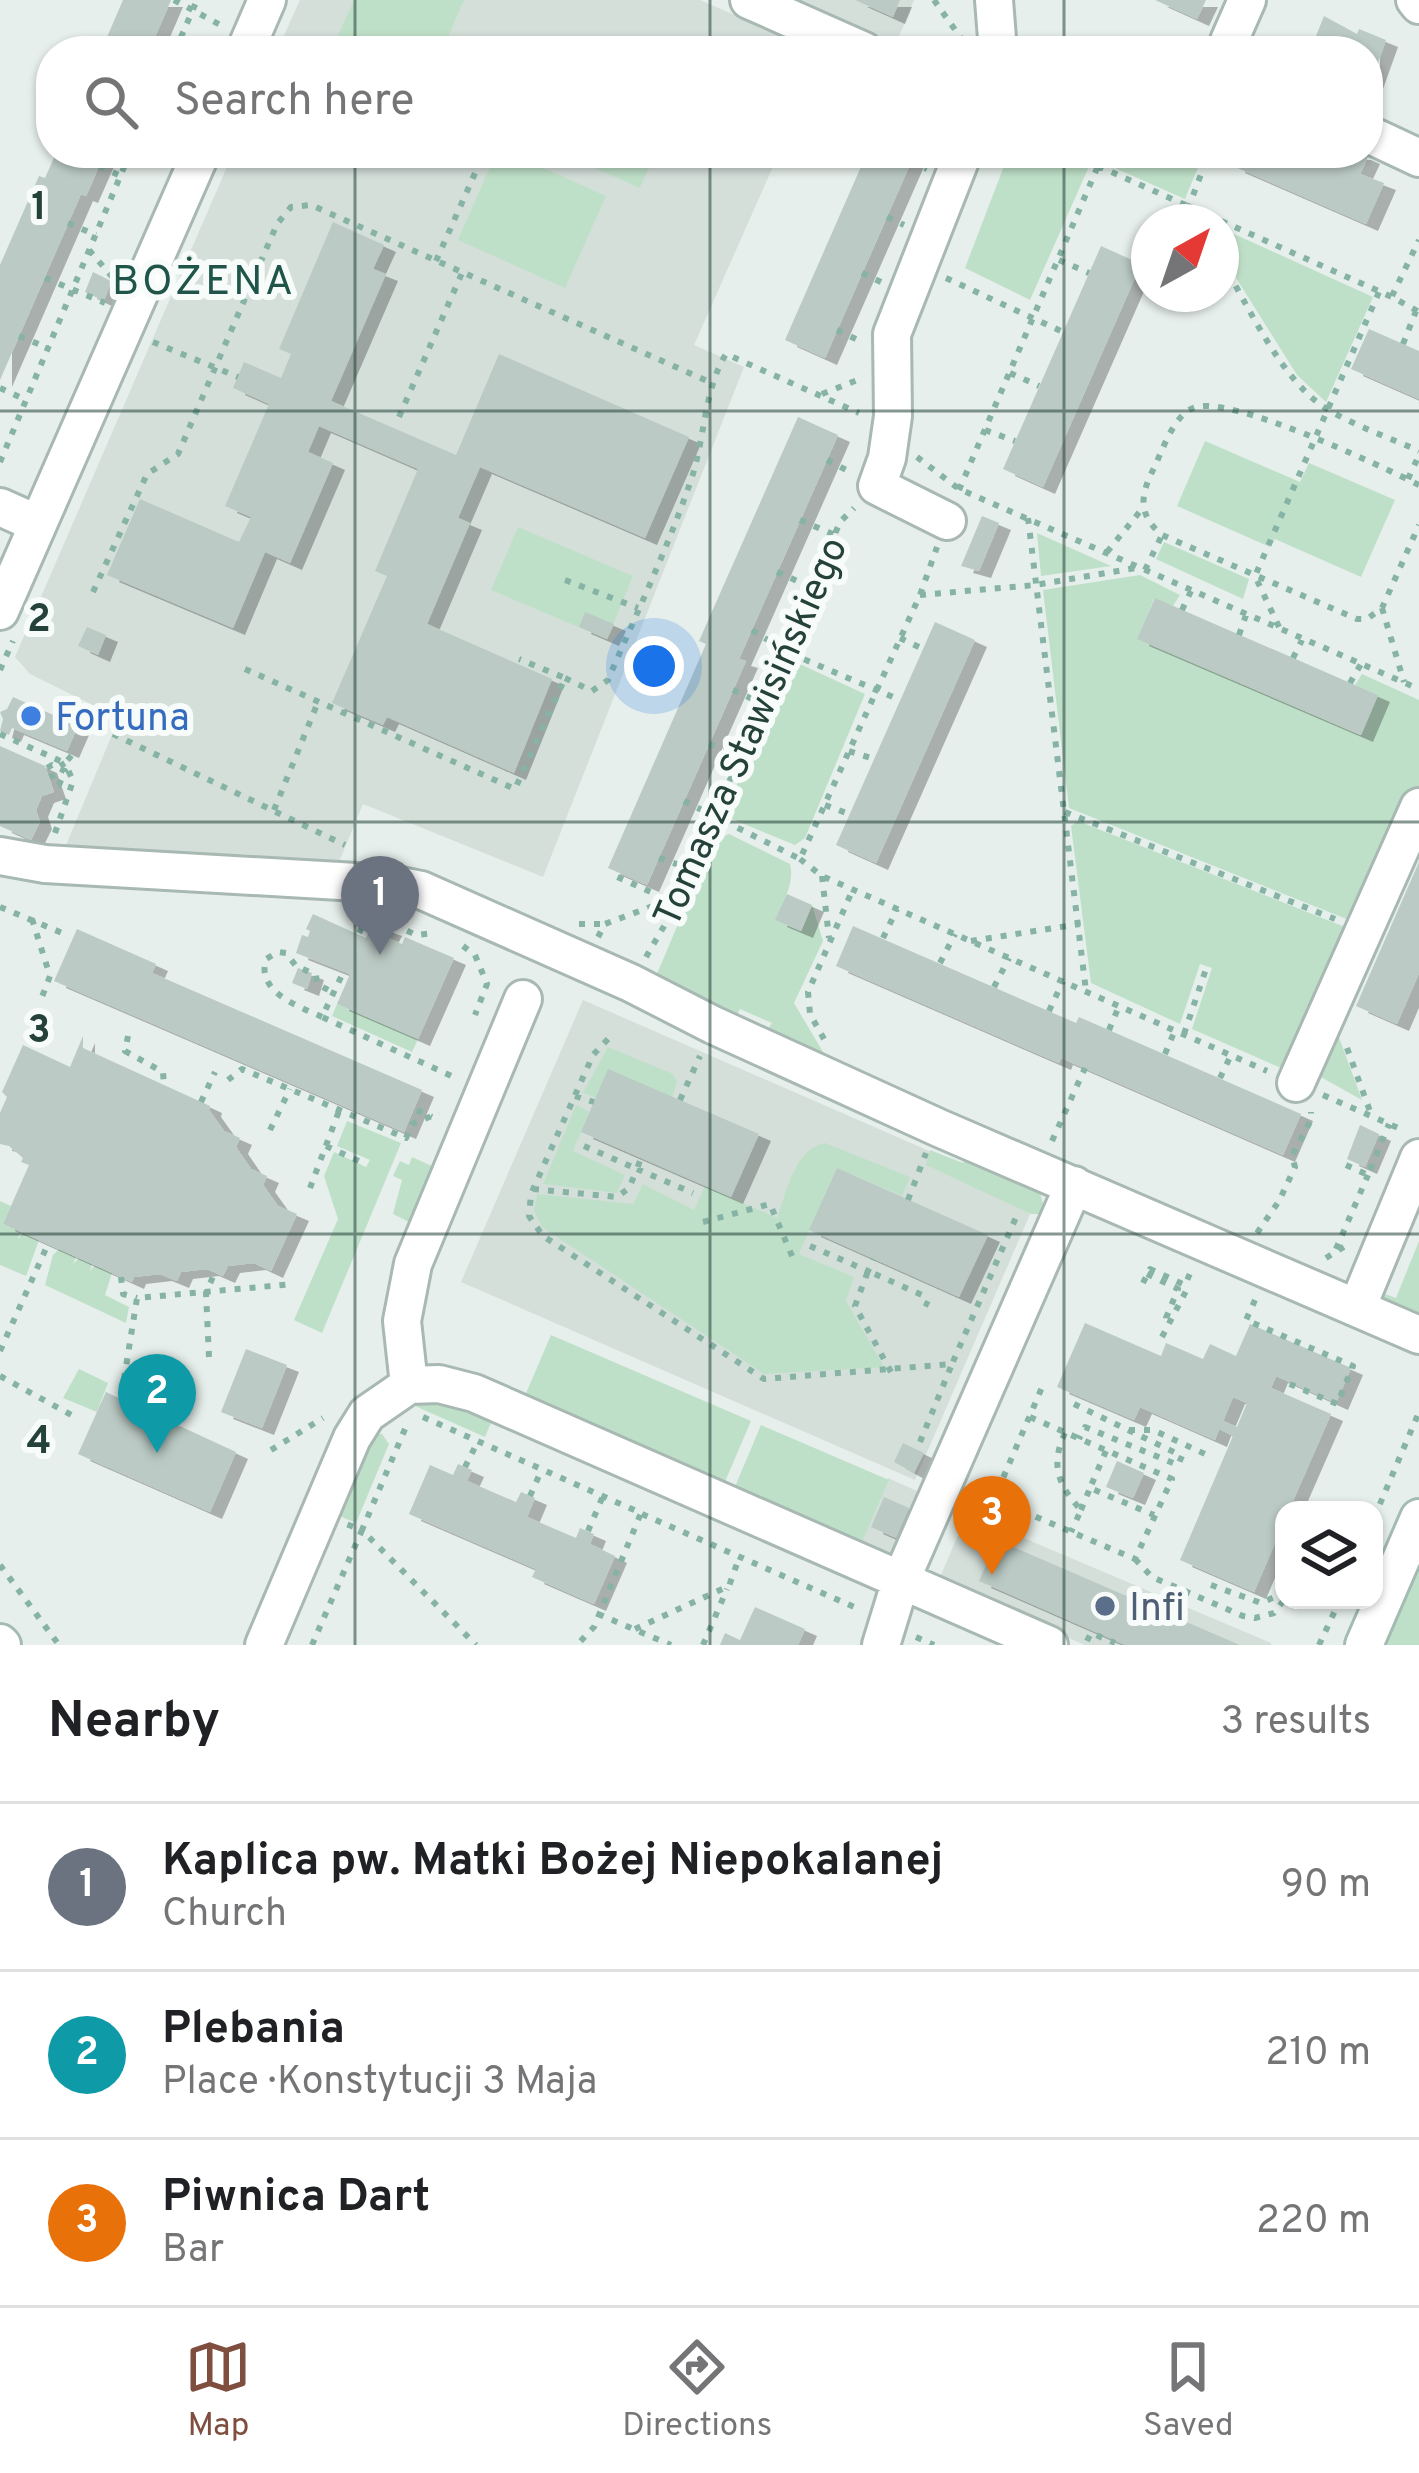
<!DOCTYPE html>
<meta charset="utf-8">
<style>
:root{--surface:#fff;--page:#f2f2f2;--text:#202124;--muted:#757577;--line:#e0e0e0;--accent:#7f4e3f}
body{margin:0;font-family:Overpass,sans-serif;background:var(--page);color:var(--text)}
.controls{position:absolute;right:36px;bottom:36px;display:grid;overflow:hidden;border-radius:24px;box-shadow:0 3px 9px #0004}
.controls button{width:108px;height:108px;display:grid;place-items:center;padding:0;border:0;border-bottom:3px solid var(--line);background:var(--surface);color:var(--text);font:60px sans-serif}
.compass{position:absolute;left:1131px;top:204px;width:108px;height:108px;border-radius:50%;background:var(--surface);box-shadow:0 3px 9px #0004;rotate:40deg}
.you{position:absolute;left:654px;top:666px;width:42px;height:42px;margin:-30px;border:9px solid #fff;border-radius:50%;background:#1a73e8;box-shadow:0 0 0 18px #1a73e833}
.badge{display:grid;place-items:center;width:78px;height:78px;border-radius:50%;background:var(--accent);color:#fff;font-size:39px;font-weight:700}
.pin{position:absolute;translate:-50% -99px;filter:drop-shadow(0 3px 6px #0008)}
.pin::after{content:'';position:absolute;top:63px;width:42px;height:36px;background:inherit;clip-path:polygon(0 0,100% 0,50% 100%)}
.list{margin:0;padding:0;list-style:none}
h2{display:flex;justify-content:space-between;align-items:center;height:156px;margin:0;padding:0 48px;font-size:51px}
h2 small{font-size:39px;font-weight:400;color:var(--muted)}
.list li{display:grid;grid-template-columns:78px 1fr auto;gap:36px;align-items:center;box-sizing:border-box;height:168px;padding:0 48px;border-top:3px solid var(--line)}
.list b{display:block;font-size:45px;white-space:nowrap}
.list p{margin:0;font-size:39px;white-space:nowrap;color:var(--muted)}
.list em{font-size:39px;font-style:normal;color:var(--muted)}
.icon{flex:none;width:66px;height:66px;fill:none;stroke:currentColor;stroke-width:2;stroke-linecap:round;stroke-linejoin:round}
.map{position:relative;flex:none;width:1419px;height:1645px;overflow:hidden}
.search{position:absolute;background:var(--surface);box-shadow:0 3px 9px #0004;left:36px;right:36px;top:36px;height:132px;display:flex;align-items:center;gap:30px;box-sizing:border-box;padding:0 42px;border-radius:48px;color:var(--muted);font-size:45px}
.sheet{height:660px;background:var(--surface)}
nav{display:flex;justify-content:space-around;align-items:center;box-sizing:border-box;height:168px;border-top:3px solid var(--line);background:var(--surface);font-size:33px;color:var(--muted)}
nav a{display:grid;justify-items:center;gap:6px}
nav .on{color:var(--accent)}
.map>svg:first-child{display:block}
.built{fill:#d4dfda}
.green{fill:#bfe0c8}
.building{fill:#bbcac4;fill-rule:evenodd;filter:url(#shadow)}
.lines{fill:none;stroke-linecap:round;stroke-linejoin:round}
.street-casing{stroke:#a8b8b2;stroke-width:42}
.secondary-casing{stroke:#a4bbb3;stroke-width:42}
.path{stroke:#86b3a5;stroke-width:6;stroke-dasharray:6 9;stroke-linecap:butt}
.street{stroke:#fff;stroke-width:36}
.secondary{stroke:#fff;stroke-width:36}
.grid{fill:none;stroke:#24423a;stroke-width:3;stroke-opacity:0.55}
.shop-dot{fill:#3f7fe0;stroke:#f7fbf9;stroke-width:4.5}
.service-dot{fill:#5c6f8a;stroke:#f7fbf9;stroke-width:4.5}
.labels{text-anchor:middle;stroke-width:12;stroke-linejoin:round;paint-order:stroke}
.shop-label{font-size:39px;fill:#366cbe;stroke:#f7fbf9;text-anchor:start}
.street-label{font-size:39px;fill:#24423a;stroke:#f7fbf9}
.service-label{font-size:39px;fill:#4e5e75;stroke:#f7fbf9;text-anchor:start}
.neighbourhood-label{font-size:42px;letter-spacing:3px;fill:#1f5548;stroke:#f7fbf9}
.grid-label{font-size:39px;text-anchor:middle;font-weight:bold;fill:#24423a;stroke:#f7fbf9;stroke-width:12;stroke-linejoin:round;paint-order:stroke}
</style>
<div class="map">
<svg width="1419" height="1645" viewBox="0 0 1419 1645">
<defs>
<filter id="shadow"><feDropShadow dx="12" dy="7" stdDeviation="0" flood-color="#0004"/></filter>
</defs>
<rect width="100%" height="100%" fill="#e6efeb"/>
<path class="built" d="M 300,0 L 700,0 L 818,51 L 277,51 Z
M 770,0 L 914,0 L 893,51 Z
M 233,153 L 779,153 L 694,345 L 744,367 L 543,877 L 363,804 L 339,862 L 64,850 L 119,718 L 30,674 L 15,657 Z
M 583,1000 L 1037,1198 L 915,1480 L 461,1282 Z
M 888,1478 L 928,1496 L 907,1542 L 887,1556 L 860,1542 Z
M 967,1514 L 1271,1643 L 1271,1645 L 1085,1645 L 938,1582 Z"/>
<path class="green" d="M 354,0 L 464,0 L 442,51 L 331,51 Z
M 496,153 L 510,153 L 606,196 L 565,288 L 458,240 Z
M 561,153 L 655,153 L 640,188 Z
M 1009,153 L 1077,153 L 1091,162 L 1030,300 L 965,268 Z
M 1123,153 L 1204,153 L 1185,199 L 1117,169 L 1115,162 Z
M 1221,228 L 1373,297 L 1326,402 L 1297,375 L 1228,265 L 1221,253 Z
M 1205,441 L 1300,482 L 1309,463 L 1395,500 L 1361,577 L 1275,539 L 1270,547 L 1177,506 Z
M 518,527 L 633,576 L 607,639 L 491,590 Z
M 1037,533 L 1111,566 L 1041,576 Z
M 1164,542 L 1249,579 L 1243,599 L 1156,559 Z
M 1140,575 L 1180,595 L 1173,606 L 1154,599 L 1138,639 L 1360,735 L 1378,695 L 1355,685 L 1362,674 L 1419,700 L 1419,790 L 1354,922 L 1069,808 L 1043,590 Z
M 791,660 L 865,694 L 805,838 L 795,845 L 732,819 L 726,810 Z
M 1078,821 L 1350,929 L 1288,1071 L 1192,1029 L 1212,968 L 1200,964 L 1180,1024 L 1091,983 L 1071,826 Z
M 729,834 L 790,864 C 795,882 783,903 776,920 L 801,931 L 812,905 L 823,941 L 794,1003 L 829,1062 L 765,1034 L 772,1023 L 740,1009 L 734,1020 L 654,981 L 713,841 Z
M 337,1004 L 418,1039 L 412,1052 L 332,1016 Z
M 1333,1021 L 1362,1100 L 1310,1071 Z
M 608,1047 L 673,1074 L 677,1082 L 672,1097 L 596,1098 L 583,1093 Z
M 576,1105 L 590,1112 L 573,1151 L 625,1175 L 617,1193 L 543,1184 Z
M 347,1121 L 401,1143 L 322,1333 L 294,1320 L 338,1219 L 324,1176 L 334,1152 L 366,1167 L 370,1160 L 337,1146 Z
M 825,1143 L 910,1177 L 902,1196 L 837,1168 L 799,1254 L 854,1277 L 846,1301 L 884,1367 L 764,1374 L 542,1227 L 534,1211 L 537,1194 L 633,1204 L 643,1184 L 694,1210 L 705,1186 L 777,1218 C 787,1192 794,1149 825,1143 Z
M 930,1150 L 963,1163 L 968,1155 L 1038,1186 L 1046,1214 L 1031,1214 L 926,1165 Z
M 412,1157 L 434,1167 L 409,1222 L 393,1214 L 402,1180 L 393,1176 L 400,1161 L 409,1165 Z
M 0,1201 L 11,1206 L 3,1224 L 20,1231 L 18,1239 L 23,1233 L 39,1240 L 26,1276 L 0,1265 Z
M 1419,1241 L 1419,1318 L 1380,1300 L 1379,1292 L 1396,1298 Z
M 59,1249 L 76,1257 L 73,1264 L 79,1258 L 92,1264 L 90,1271 L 95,1265 L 112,1273 L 105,1295 L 129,1307 L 126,1323 L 45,1285 L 53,1255 Z
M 551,1335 L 751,1421 L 724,1484 L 524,1398 Z
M 79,1369 L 108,1383 L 97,1412 L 63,1398 Z
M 427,1396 L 493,1418 L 485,1437 L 406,1402 Z
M 761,1425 L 889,1480 L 861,1544 L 734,1489 Z
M 369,1434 L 382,1434 L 389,1444 L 356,1523 L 335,1514 Z
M 1419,1560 L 1419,1645 L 1383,1645 Z"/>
<path class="building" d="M 123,0 L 171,0 L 149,51 L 101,51 Z
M 855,0 L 900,0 L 893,17 Z
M 1155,0 L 1206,0 L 1197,19 Z
M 1324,16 L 1357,34 L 1359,29 L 1386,40 L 1371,82 L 1368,81 L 1368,51 L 1310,51 Z
M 56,153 L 105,153 L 86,196 L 81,194 L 0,380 L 0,265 L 39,176 L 45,178 Z
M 867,153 L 915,153 L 825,358 L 785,340 Z
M 1239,153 L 1314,153 L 1339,164 L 1344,153 L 1359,153 L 1368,157 L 1360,174 L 1384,183 L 1366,224 L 1233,166 Z
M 333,222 L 384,245 L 373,269 L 386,274 L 331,401 L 456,455 L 499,354 L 689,437 L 645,538 L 480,467 L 458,518 L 470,523 L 427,624 L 552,679 L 514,773 L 387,717 L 383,725 L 332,703 L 387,576 L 375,571 L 418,469 L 319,426 L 308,452 L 333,463 L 290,563 L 265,552 L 233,628 L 107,575 L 140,499 L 239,542 L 251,517 L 225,506 L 269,404 L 233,388 L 244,362 L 281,378 L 291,354 L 279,349 Z
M 1101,246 L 1141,264 L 1043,487 L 1003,469 Z
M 93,272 L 111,281 L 104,301 L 85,292 Z
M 1369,329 L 1419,351 L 1419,399 L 1351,369 Z
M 798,417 L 838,435 L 739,659 L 746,661 L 647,885 L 608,868 L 706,644 L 699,641 Z
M 982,516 L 999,523 L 979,571 L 961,566 Z
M 1155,598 L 1378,695 L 1361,735 L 1137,639 Z
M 585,612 L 614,624 L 607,639 L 579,627 Z
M 935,622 L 975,640 L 876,863 L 836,845 Z
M 87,627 L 106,635 L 98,655 L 78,646 Z
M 13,697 L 78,726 L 67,751 L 12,728 L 9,735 L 0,731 L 3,719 L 0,712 L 7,709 Z
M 0,746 L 45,766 L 54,792 L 42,796 L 36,810 L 40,822 L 31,840 L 0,826 Z
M 1419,862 L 1419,973 L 1397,1024 L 1356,1006 Z
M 787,894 L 812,905 L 801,931 L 775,920 Z
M 313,914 L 366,938 L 373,923 L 390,929 L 386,937 L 402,944 L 405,937 L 454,958 L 418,1039 L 337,1004 L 350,974 L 296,953 L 302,935 L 308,937 L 310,931 L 306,929 Z
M 853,926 L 1076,1023 L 1079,1017 L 1301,1114 L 1283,1155 L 1061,1058 L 1059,1063 L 836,966 Z
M 77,929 L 156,964 L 152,973 L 422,1090 L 404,1132 L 54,981 Z
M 298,968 L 312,973 L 307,989 L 292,983 Z
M 83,1036 L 83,1048 L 210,1106 L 209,1110 L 224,1131 L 240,1138 L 236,1147 L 251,1169 L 267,1176 L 263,1185 L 278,1206 L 297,1214 L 271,1271 L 254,1263 L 228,1266 L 223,1276 L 207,1269 L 181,1272 L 177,1281 L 160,1274 L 134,1277 L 132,1282 L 3,1224 L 29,1165 L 21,1162 L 23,1158 L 9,1146 L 0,1144 L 0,1113 L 7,1097 L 2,1092 L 23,1045 L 70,1067 Z
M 608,1069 L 759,1134 L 731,1197 L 581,1132 Z
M 1360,1125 L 1379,1134 L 1365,1167 L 1347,1159 Z
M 837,1168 L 988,1235 L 959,1297 L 809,1230 Z
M 1085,1323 L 1161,1356 L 1166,1343 L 1203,1359 L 1210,1344 L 1236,1356 L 1250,1324 L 1351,1368 L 1336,1403 L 1276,1376 L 1271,1388 L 1331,1414 L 1289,1510 L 1284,1510 L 1284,1522 L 1254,1592 L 1180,1560 L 1233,1436 L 1219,1429 L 1215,1440 L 1140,1407 L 1134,1420 L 1057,1387 ZM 1233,1397 L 1247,1403 L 1237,1427 L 1223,1421 Z
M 246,1349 L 287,1365 L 262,1428 L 221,1412 Z
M 106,1392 L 236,1452 L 210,1512 L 78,1454 Z
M 903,1443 L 924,1453 L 914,1473 L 894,1462 Z
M 1117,1461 L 1144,1473 L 1133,1498 L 1106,1487 Z
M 458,1464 L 472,1470 L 467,1481 L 516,1502 L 521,1492 L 535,1498 L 527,1517 L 576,1538 L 580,1528 L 594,1534 L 590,1544 L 615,1556 L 594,1604 L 532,1577 L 536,1569 L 409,1514 L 430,1465 L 453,1475 Z
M 884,1497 L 909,1508 L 896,1538 L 871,1527 Z
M 997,1540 L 1198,1627 L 1240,1645 L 1125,1645 L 979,1581 Z
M 755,1607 L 805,1629 L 798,1645 L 720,1645 L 725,1633 L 740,1640 Z"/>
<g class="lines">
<defs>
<path id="street" d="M 749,0 L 864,51
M 994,0 L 998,51
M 1415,0 L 1419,5
M 245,51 L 267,0
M 1230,51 L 1229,41 L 1247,0
M 1368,134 L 1419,158
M 0,507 L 38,524
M 947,521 L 877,486 L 887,458 L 893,416 L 892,334 L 963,153
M 0,611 L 201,153
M 0,856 L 45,864 L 391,884 L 421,890 L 631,983 L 713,1025 L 939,1128 L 1419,1335
M 1296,1083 L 1419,807
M 1357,1308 L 1419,1158
M 409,1385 L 402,1321 L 413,1264 L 523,999
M 264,1645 L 352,1438 L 367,1414 L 409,1385 L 439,1384 L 474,1393 L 1049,1645
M 881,1645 L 901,1580 L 1074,1185"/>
<path id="secondary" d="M 0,1643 L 2,1645
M 1364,1645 L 1419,1518"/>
</defs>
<use href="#street" class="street-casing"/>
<use href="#secondary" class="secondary-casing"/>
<path class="path" d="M 174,0 L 224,27
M 934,0 L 963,41
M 175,51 L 197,0
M 911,162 L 927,169
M 99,166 L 121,176
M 1098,166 L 1392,297 L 1419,312
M 887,217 L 904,225
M 1198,222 L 1189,206 L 1209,153
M 68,223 L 96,235
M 89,250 L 114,279
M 1059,260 L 1089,273
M 1221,260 C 1248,305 1280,378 1324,407 C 1352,425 1388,437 1419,451
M 436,261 L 484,153
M 862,273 L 881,282
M 45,278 L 105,303
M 946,278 L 1063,332
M 1392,296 L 1419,240
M 837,330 L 860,341
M 19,336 L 48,348
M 153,342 L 238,377
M 1403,344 L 1416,311
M 1010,373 L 1039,386
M 0,388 L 26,400
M 822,394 L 860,379
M 399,417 L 462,273
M 985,430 L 1015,441
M 917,457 L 959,489 L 1419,689
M 827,460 L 850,472
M 0,462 L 130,153
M 1408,479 L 1419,455
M 1419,485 C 1381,466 1227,393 1193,408 C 1173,416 1162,452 1153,470 C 1140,496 1138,515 1162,535 L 1357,619 L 1367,619 L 1382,608 L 1419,525
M 959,490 L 1098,166 L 1110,153
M 1028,518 L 1086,991
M 800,520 L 835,535
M 1107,552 L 1142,509
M 1145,570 L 1162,535
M 777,572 L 813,588
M 565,580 L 638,608
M 93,592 L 147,474 L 178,454 L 277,224 L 291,207 L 311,205 L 714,384
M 920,595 L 1035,585 L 1136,568
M 1382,608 L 1404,682
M 1182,610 L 1191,591
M 1279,627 L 1255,576 L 1379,292
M 752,630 L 787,652 L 900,700
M 1239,635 L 1246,615
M 900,638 L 923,649
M 1293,658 L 1302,640
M 245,669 L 515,789 L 565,678 L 519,659
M 0,670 L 13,641
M 565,678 L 592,691 L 608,680 C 636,614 668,548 691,480 C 705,439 704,389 726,354 L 859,413
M 1350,683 L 1361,664
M 733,690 L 763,704
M 0,734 L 65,763 L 72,755
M 113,734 L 345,845
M 709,744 L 740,756
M 849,751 L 874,759
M 47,768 L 52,765 L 65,771 L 59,785 L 56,785 L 51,773 L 55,770
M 684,801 L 800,859 L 920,595 L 937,547
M 825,805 L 849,814
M 274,810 L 318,702
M 1065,812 L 1335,919
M 55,833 L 73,781 L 65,763 L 60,766
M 659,858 L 691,869
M 800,859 L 822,876 L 1267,1071
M 822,876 L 829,938
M 0,907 L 67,935
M 380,918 L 416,935 L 435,933
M 32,919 L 50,976 L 40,1002
M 579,924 L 605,924
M 359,933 L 368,915
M 598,937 L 605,924 L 661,903 L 677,904 L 611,874
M 883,938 L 897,909
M 971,941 L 1080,924
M 463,946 L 475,955 L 487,984 L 475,1015
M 646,957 L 677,904 L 840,522 L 854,508
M 940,963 L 955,934
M 341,977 L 322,1017 L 458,1079
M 994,987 L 1009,958
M 1049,1011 L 1063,981
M 322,1017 C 298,1006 256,992 266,959 L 278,952 L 286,953 L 296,966 L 316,975 L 317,984 L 334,993
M 1109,1030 L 1119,1006
M 1184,1034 L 1207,966
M 128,1036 L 125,1051 L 163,1072 L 164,1086
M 608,1039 L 593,1055 L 531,1194 L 529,1216 L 543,1236 L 764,1379 L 952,1364 L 1017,1215
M 824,1039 L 810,1014 L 808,992 L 853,889
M 1347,1048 L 1371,1114
M 1165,1054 L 1175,1030
M 1220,1078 L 1231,1055
M 228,1080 L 242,1069 L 406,1138 L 412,1124 L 439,1113
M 1323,1095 L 1405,1131
M 575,1096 L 594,1102
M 680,1100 L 700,1056
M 201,1102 L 215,1072
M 417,1110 L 432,1117
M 270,1130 L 290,1089
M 1052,1141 L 1085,1068
M 326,1146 L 361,1162
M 584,1146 L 637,1169 L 641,1158
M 1346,1165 L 1368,1175 L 1389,1124
M 310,1188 L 339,1111
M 533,1189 L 617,1197 L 629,1188 L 637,1169 L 693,1193
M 908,1200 L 926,1153
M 703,1222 L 770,1204 L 795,1263
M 1257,1233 L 1279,1201 L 1295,1167 L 1292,1156 L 1311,1120 L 1311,1112
M 810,1246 L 868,1271 L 873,1259
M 1336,1249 L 1368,1175
M 1326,1258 L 1350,1243
M 1147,1274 L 1178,1289 L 1166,1318 L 1166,1326
M 121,1277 L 123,1294 L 137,1298
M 1143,1283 L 1150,1269 L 1185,1285 L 1191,1271
M 1255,1300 L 1246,1320 L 1353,1366 L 1337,1404 L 1285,1382
M 1162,1337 L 1186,1291 L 1185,1285
M 0,1351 L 48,1244
M 209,1357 L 206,1293 L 215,1272
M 891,1372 L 855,1306 L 868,1271 L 922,1295 L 923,1302 L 929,1305
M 0,1376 L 75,1417
M 124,1379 L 137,1298 L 294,1284
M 1074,1404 L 1182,1456 L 1178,1465 L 1085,1427 L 1079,1439
M 423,1417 L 641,1513 L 594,1627 L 577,1645
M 1030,1417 L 1172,1479 L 1135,1559 L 994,1499 L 1043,1385
M 405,1429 L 362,1530 L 476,1645
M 1129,1430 L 1153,1430 L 1205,1454
M 1065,1433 C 1050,1465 1058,1485 1081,1510 L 1071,1532
M 920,1442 L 952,1364
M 271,1450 L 323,1418
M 1106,1451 L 1090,1488 L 1154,1515
M 465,1467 L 478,1441
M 530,1496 L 542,1469
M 1081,1510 L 1090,1488
M 642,1514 L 861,1610
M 1374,1518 L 1419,1412
M 588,1531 L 603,1496
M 1135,1559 L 1152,1577 L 1243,1616 L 1255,1618 L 1274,1613 L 1284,1600
M 0,1565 L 59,1645
M 1211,1585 L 1261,1603 L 1277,1596 L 1284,1582
M 598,1614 L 671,1645
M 635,1629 L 729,1586 L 739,1558
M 916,1637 L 934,1645
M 1087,1641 L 1091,1633 L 1115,1643
M 312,1645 L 362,1530 L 346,1524
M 703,1645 L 727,1589
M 1319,1645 L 1340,1600"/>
<use href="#street" class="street"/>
<use href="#secondary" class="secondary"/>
</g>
<path class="grid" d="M 355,0 L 355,51M 710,0 L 710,51M 1064,0 L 1064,51M 355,153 L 355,1645M 710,153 L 710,1645M 1064,153 L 1064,1645M 0,411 L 1419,411M 0,822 L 1419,822M 0,1234 L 1419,1234"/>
<circle class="shop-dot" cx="31" cy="716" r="12"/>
<circle class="service-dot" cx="1105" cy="1606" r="12"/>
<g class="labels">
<g class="shop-label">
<text x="55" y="730">Fortuna</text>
</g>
<g class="street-label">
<text transform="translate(749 731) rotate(-66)" y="14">Tomasza Stawisińskiego</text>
</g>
<g class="service-label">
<text x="1129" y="1620">Infi</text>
</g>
<g class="neighbourhood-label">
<text x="204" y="294">BOŻENA</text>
</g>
</g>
<g class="grid-label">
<text x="39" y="219">1</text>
<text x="39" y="631">2</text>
<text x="39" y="1042">3</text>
<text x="39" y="1453">4</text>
</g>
</svg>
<div class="controls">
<button><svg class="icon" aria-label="layers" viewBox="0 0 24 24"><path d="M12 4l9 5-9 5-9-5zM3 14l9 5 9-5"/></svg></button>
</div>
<svg class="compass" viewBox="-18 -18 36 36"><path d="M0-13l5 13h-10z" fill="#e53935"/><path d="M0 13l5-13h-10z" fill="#757577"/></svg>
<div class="you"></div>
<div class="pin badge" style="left:380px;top:955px;background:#6b7280">1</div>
<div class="pin badge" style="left:157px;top:1453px;background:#0f9aa8">2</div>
<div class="pin badge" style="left:992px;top:1575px;background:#e8710a">3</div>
<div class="search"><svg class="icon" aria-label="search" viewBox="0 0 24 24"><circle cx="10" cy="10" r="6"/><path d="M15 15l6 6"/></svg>Search here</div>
</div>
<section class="sheet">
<h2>Nearby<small>3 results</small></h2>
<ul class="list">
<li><span class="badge" style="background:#6b7280">1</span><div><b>Kaplica pw. Matki Bożej Niepokalanej</b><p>Church</p></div><em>90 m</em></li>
<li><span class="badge" style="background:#0f9aa8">2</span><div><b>Plebania</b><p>Place · Konstytucji 3 Maja</p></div><em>210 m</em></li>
<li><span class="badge" style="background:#e8710a">3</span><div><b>Piwnica Dart</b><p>Bar</p></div><em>220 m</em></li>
</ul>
</section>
<nav>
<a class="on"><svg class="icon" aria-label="map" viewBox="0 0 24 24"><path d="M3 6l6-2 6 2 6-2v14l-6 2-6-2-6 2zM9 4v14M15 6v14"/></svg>Map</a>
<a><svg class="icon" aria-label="directions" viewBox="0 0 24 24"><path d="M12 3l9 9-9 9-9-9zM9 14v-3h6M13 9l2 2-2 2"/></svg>Directions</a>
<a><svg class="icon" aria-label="saved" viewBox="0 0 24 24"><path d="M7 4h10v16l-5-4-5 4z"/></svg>Saved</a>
</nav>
